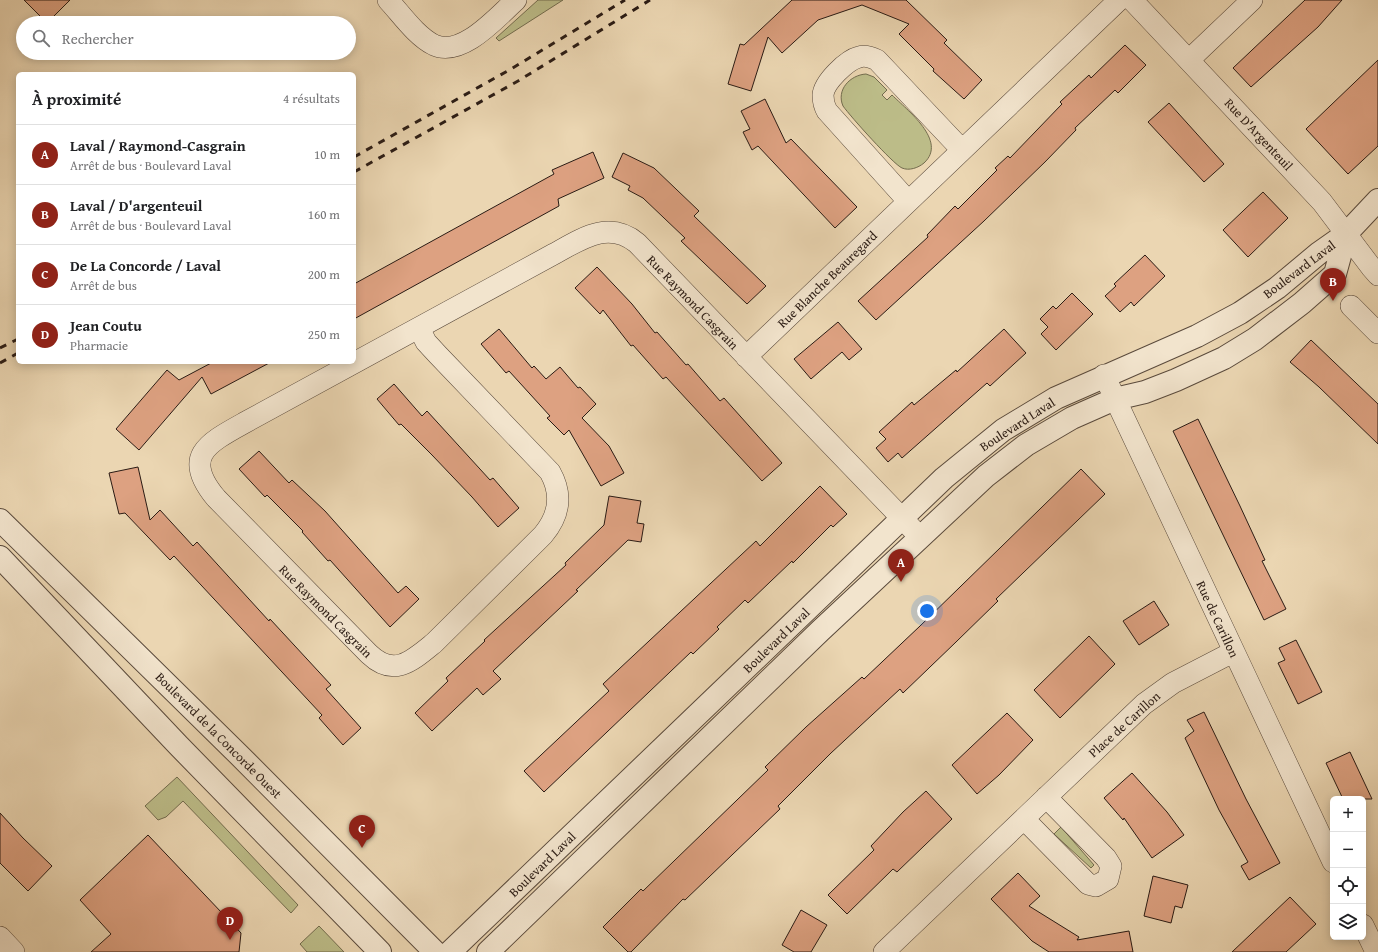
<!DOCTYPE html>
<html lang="fr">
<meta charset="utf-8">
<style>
:root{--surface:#fff;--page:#f2f2f2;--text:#202124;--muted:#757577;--line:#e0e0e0;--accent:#8f2418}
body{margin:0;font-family:"Gentium Book Plus",serif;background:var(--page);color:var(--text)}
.controls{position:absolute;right:12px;bottom:12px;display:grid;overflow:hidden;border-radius:6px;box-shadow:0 2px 10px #0003}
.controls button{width:36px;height:36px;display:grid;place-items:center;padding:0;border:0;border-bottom:1px solid var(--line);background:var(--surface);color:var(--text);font:20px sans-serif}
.you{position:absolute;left:927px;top:611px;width:14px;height:14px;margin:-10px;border:3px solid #fff;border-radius:50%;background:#1a73e8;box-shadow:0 0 0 6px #1a73e833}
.badge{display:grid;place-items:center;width:26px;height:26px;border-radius:50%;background:var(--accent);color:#fff;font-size:13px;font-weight:700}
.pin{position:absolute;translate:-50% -33px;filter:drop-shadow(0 1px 2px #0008)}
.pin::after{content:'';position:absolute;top:21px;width:14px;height:12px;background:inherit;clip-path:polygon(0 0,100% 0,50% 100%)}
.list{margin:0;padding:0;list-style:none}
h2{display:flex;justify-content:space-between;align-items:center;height:52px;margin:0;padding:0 16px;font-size:17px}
h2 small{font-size:13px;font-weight:400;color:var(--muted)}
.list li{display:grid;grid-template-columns:26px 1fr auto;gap:12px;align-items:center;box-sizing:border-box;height:60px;padding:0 16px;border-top:1px solid var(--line)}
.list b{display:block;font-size:15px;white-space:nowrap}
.list p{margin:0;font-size:13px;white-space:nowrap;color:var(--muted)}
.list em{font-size:13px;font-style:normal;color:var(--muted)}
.icon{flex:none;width:22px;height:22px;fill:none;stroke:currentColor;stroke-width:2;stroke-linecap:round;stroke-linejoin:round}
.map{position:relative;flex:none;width:1378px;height:952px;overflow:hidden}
.search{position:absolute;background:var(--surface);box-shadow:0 2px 10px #0003;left:16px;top:16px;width:340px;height:44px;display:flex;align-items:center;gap:10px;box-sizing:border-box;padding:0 14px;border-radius:22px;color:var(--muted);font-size:15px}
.panel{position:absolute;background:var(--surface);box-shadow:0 2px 10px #0003;left:16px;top:72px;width:340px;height:292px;border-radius:6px}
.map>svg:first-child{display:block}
.green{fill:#bcbc88;stroke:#736c4e}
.building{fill:#dda181;stroke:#2a1b14}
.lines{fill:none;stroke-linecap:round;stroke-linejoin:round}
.minor-casing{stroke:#5a4a3c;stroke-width:22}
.tertiary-casing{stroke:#5a4a3c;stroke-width:24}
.minor{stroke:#f2e4cd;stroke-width:21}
.tertiary{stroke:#f2e4cd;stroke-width:22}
.rail{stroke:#2a1b14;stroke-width:3;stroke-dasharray:7 7;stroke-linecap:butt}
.labels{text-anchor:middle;stroke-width:3;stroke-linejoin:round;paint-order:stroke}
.street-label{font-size:13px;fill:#2a1b14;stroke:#f2e4cd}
</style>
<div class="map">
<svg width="1378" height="952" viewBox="0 0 1378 952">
<rect width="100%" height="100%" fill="#ebd6b2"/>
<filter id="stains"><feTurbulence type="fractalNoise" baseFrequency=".005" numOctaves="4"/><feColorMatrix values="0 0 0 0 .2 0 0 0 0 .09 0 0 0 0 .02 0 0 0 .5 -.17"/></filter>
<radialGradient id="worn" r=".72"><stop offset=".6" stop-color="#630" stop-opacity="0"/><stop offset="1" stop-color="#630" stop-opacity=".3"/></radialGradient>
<path class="green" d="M 538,0 L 563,0 L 499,41 L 496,38 Z
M 866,74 L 874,77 L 887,90 L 882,95 L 887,100 L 892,95 C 907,110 948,141 924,163 C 918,168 909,171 902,168 C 893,164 850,116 843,106 C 836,90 850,75 866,74 Z
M 177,777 L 298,905 L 291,913 L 183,801 L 166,817 L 158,820 L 145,806 Z
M 1061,827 L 1094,865 L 1091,868 L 1054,834 Z
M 319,926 L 344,952 L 307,952 L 300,944 Z"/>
<path class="building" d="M 24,0 L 70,0 L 47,23 Z
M 792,0 L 906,0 L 947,40 L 944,43 L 982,80 L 964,99 L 933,71 L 934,69 L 899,34 L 909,24 L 862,5 L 818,20 L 782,53 L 768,37 L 751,91 L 728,84 L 740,44 L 744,45 Z
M 1305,0 L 1342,0 L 1318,27 L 1251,87 L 1233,68 Z
M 1125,45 L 1146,65 L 1118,93 L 1115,90 L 1075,128 L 1076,130 L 1045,162 L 984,221 L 876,320 L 858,301 L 928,237 L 927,235 L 955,206 L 958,209 L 997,170 L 995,168 L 1008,156 L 1010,158 L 1062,104 L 1060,102 L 1089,75 L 1091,78 Z
M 1378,60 L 1378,146 L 1348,174 L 1306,129 Z
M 765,99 L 786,143 L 791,139 L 857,207 L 835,228 L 758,146 L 752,150 L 743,132 L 750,129 L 741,111 Z
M 1169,103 L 1224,164 L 1204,182 L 1148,122 Z
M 593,152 L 604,178 L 558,199 L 559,206 L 354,319 L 354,284 L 554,174 L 552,170 Z
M 623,153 L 654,168 L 699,211 L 694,216 L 766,286 L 747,304 L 681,241 L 685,238 L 643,198 L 628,190 L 630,186 L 612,177 Z
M 1263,192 L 1288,218 L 1248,257 L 1223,230 Z
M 1145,255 L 1165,276 L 1134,306 L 1131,302 L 1120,312 L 1105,296 L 1116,286 L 1114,284 Z
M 597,267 L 632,304 L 655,333 L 657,332 L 686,365 L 688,364 L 720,401 L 724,398 L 782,463 L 762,481 L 666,377 L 663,379 L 633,345 L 631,346 L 603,310 L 600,314 L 575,288 Z
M 1072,293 L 1093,314 L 1056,350 L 1041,334 L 1048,327 L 1040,319 L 1053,306 L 1056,309 Z
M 838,322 L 862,349 L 849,360 L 842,352 L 811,379 L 794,359 Z
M 499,329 L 532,368 L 534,366 L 546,379 L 560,367 L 578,388 L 580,387 L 596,404 L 582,418 L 609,446 L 624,473 L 601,486 L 569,430 L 564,435 L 547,418 L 550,416 L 509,371 L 506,373 L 481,344 Z
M 1004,329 L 1026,353 L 990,386 L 987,383 L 902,458 L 898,453 L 888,462 L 876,448 L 886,439 L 879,432 L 912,402 L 914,405 L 956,370 L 957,372 Z
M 1311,340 L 1378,404 L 1378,444 L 1319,387 L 1290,362 Z
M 213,362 L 271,362 L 211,394 L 202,377 L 139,450 L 116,429 L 167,370 L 179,380 Z
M 394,384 L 422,416 L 427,411 L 490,480 L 493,478 L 519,508 L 498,527 L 472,497 L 432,455 L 401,424 L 399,425 L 377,399 Z
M 1198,419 L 1240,506 L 1265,560 L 1262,561 L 1286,609 L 1264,620 L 1173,431 Z
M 259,451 L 289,483 L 292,480 L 325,511 L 398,593 L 406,586 L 419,599 L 390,627 L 330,560 L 328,561 L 302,532 L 303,531 L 267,495 L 265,497 L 239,469 Z
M 138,467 L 150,520 L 160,510 L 193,546 L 197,542 L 269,621 L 270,619 L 331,685 L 326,689 L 361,728 L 343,745 L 319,718 L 322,715 L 174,556 L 170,560 L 125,513 L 119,514 L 109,473 Z
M 1081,469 L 1105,494 L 996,599 L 998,601 L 956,642 L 903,693 L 900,689 L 831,753 L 778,806 L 780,809 L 685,900 L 683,899 L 631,952 L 628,952 L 603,927 L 641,889 L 643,891 L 768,770 L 765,767 L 806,727 L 862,677 L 864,679 L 920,626 Z
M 820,486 L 847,514 L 833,527 L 831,525 L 793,563 L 792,561 L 748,603 L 745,600 L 717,627 L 719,629 L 693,654 L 691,652 L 544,792 L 524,771 L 609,691 L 603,684 L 756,541 L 760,546 Z
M 609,496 L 641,501 L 637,523 L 644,524 L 641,542 L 628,540 L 576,590 L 578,591 L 493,671 L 501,679 L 483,695 L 477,688 L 432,731 L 415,713 L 448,681 L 446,678 L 485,641 L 484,640 L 566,565 L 565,563 L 604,525 Z
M 1154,601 L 1169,625 L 1139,645 L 1123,621 Z
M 1089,636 L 1115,664 L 1060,718 L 1034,690 Z
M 1296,640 L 1322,692 L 1298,704 L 1278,663 L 1285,660 L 1279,648 Z
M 1204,712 L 1246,799 L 1280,863 L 1249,880 L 1241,866 L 1248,862 L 1219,810 L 1185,738 L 1194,731 L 1187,720 Z
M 1007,713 L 1033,740 L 999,775 L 977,794 L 952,765 Z
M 1350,752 L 1372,799 L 1343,799 L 1326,763 Z
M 1132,773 L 1167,812 L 1184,835 L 1152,858 L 1124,818 L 1123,820 L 1104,798 Z
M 926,791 L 952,819 L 897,872 L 893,869 L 847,914 L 828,895 L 874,850 L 871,846 L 903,812 Z
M 0,813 L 23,838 L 52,866 L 28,891 L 0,863 Z
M 148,835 L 241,933 L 239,952 L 91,952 L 111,934 L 80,900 Z
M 1018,873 L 1040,896 L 1029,906 L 1079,937 L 1077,940 L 1129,931 L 1133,952 L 1049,952 L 1032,941 L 991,899 Z
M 1153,876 L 1188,885 L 1182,908 L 1175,906 L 1171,923 L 1144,916 Z
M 1290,897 L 1316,924 L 1286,952 L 1232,952 Z
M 801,910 L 827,925 L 811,952 L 794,952 L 782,945 Z"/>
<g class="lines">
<defs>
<path id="minor" d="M 388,0 C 401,14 416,36 434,45 C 462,58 497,17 516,0
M 1132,0 L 1322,202 L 1371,267 L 1378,275
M 1190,59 L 1252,0
M 908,201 L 827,111 C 824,106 823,101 823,95 C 824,82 847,60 859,57 C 865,55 871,57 877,60 L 962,150
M 1351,306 L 1378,333
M 419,328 L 426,342 L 438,355 L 550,472 C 563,495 559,516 543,535 L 434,643 C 412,661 394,678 369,654 L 216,498 C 182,457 206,444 244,423 L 552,255 C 580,240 608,219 637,243 L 920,537
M 746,357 L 1119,0
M 1104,375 L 1333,862
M 1024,819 L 1088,884 L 1096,886 L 1108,879 L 1111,866 L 1106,858 L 1046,797
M 1363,925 L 1376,952
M 0,937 L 14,952
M 884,952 L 1144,704 L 1173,683 L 1233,652"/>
<path id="tertiary" d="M 0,520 L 239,755 L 435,952
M 0,557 L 178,745 L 380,952
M 450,952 L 944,478 L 1003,430 L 1056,398 L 1197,336 L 1240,313 L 1277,288 L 1319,253 L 1346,234 L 1378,200
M 488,952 L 820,631 L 986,476 L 1026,445 L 1072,418 L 1115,399 L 1145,392 L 1176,380 L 1224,358 L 1255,339 L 1302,303 L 1335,274 L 1346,234"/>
</defs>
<use href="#minor" class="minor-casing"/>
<use href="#tertiary" class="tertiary-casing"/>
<use href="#minor" class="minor"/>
<use href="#tertiary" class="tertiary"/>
<path class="rail" d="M 354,157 L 511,69 L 625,0
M 354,172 L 518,81 L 650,0
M 0,348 L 18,339
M 0,363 L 18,353"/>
</g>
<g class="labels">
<g class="street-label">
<text transform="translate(1259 134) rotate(47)" y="5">Rue D'Argenteuil</text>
<text transform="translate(1299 269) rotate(-37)" y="5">Boulevard Laval</text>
<text transform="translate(827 279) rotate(-44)" y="5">Rue Blanche Beauregard</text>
<text transform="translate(693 302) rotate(46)" y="5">Rue Raymond Casgrain</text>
<text transform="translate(1017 424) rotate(-33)" y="5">Boulevard Laval</text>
<text transform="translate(326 611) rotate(45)" y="5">Rue Raymond Casgrain</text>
<text transform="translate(1218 619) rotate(65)" y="5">Rue de Carillon</text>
<text transform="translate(776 640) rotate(-44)" y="5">Boulevard Laval</text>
<text transform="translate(1124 724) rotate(-42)" y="5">Place de Carillon</text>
<text transform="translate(219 735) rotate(45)" y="5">Boulevard de la Concorde Ouest</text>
<text transform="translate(542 864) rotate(-44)" y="5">Boulevard Laval</text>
</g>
</g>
<rect width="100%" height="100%" filter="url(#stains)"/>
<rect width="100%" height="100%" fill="url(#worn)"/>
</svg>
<div class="controls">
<button>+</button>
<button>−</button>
<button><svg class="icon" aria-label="locate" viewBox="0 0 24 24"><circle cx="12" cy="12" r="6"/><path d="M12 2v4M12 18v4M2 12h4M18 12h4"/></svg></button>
<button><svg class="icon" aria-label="layers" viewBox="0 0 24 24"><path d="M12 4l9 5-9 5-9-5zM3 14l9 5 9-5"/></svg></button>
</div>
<div class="you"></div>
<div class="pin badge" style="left:901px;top:582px">A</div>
<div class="pin badge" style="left:1333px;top:301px">B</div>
<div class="pin badge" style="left:362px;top:848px">C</div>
<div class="pin badge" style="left:230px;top:940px">D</div>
<div class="search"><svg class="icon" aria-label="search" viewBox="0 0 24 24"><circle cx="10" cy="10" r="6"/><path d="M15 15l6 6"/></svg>Rechercher</div>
<section class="panel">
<h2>À proximité<small>4 résultats</small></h2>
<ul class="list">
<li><span class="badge">A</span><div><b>Laval / Raymond-Casgrain</b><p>Arrêt de bus · Boulevard Laval</p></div><em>10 m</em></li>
<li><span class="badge">B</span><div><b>Laval / D'argenteuil</b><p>Arrêt de bus · Boulevard Laval</p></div><em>160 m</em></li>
<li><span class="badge">C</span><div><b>De La Concorde / Laval</b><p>Arrêt de bus</p></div><em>200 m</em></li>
<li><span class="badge">D</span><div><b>Jean Coutu</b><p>Pharmacie</p></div><em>250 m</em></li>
</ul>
</section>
</div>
